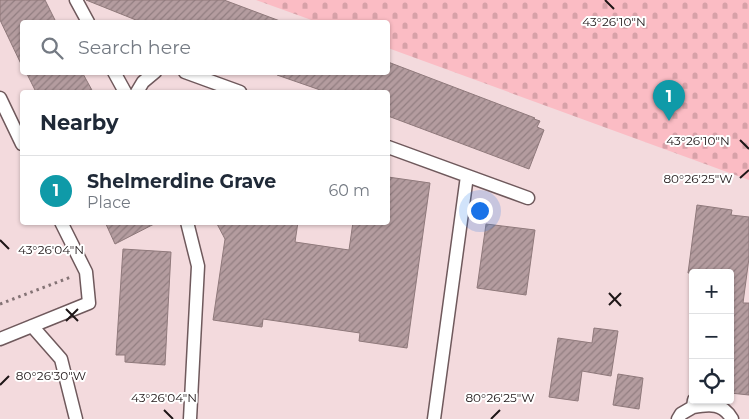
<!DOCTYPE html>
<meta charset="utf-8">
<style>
:root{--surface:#fff;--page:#f2f2f3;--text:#1f2937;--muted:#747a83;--line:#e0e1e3;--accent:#0b8043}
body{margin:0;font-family:Montserrat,sans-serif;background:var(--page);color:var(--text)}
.controls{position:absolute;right:15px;bottom:15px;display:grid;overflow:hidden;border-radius:5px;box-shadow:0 1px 4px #0004}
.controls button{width:45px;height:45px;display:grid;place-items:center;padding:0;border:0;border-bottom:1px solid var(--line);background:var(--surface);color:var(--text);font:25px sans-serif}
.you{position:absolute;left:479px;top:210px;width:18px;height:18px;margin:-12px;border:4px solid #fff;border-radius:50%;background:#1a73e8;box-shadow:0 0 0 8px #1a73e833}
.badge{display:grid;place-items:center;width:32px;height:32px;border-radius:50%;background:var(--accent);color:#fff;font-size:16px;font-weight:700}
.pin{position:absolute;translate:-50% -41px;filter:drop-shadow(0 1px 2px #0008)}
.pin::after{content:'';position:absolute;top:26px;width:18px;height:15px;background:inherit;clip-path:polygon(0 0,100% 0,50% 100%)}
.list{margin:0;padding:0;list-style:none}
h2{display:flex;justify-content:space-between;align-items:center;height:65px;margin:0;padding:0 20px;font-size:21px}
h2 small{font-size:16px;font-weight:400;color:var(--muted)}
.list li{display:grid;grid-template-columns:32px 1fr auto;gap:15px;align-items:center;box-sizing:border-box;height:70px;padding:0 20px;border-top:1px solid var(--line)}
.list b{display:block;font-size:19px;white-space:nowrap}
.list p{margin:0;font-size:16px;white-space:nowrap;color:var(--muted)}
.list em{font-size:16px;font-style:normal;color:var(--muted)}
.icon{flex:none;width:28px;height:28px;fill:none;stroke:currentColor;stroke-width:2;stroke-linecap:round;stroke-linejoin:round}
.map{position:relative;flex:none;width:749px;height:419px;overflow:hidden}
.search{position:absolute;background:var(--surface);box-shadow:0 1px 4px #0004;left:20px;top:20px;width:370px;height:55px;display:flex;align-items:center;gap:12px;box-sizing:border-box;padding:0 18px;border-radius:5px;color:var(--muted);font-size:19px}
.panel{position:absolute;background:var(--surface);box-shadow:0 1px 4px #0004;left:20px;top:90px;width:370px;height:135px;border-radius:5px}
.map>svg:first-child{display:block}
.cemetery{fill:url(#cemetery-stones)}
.building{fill:url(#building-hatch);stroke:#8f797b}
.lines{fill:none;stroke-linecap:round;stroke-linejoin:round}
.service-casing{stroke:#6f595c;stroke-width:15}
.path{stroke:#847375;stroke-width:3;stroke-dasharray:2.5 4;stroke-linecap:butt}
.service{stroke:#fff;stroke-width:12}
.ticks{fill:none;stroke:#1e1617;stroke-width:2}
.ticks-label{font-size:12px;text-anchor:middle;fill:#1e1617;stroke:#fff;stroke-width:4;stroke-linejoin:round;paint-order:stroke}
</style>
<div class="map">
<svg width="749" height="419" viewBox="0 0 749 419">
<defs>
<pattern id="cemetery-stones" width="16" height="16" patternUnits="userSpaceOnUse" patternTransform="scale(1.25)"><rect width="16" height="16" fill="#fbbcc4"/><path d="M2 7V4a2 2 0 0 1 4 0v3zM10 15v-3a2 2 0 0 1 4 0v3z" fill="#d7a1a8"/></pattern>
<pattern id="building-hatch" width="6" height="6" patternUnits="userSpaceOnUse" patternTransform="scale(1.25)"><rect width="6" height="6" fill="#b49c9f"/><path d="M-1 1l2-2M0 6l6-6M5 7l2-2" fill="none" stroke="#927e81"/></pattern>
</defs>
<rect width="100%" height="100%" fill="#f3dadd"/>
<path class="cemetery" d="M 256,0 L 749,0 L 749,180 L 388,48 L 388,22 L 317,22 Z"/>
<path class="building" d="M 0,0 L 45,0 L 56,22 L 22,22 L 22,66 L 0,20 Z
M 86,0 L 224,0 L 280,21 L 141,22 Z
M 388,62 L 535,118 L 534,119 L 540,121 L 537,127 L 544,130 L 529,169 L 388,116 L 388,92 L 326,92 L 277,75 L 278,72 L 388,72 Z
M 26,72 L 82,72 L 93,92 L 36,92 Z
M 388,177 L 430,183 L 407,348 L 359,341 L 360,333 L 263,319 L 262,327 L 213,320 L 225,239 L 216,222 L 298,222 L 295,242 L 349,250 L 353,222 L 388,222 Z
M 697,205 L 732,210 L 731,215 L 749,217 L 749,258 L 743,303 L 749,303 L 749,395 L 730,393 L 730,273 L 688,273 Z
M 105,222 L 158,222 L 115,244 Z
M 486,224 L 535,230 L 526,295 L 477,288 Z
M 123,249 L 171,252 L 165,365 L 125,362 L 125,355 L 116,355 Z
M 594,328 L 618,331 L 611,376 L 582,371 L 578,401 L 549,397 L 558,338 L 592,343 Z
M 618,374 L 643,378 L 639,409 L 613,405 Z"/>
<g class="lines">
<defs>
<path id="service" d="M 76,0 L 88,22
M 114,72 L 125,92
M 185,72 L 240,92
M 137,92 L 143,82 L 155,72
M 0,98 L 22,144
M 388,147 L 528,198
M 187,222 L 198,266 L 190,419
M 32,326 L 61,359 L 76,419
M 0,339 L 89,303 L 86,272 L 61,222
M 694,400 L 693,407 C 710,404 723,403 732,419
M 434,419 L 467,176
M 678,419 L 681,414 L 693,407"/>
</defs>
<use href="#service" class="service-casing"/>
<path class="path" d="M 0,304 L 71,277"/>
<use href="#service" class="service"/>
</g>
<path class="ticks" d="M 605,0 L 614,9M 740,140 L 749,149M 740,178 L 749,170M 0,240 L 9,249M 609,293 L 621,306M 609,305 L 621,293M 66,309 L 78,321M 66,321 L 78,309M 0,385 L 9,376M 164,410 L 173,419M 491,419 L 500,410"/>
<g class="ticks-label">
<text x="614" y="26">43°26'10"N</text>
<text x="698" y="145">43°26'10"N</text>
<text x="698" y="183">80°26'25"W</text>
<text x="51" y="254">43°26'04"N</text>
<text x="51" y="380">80°26'30"W</text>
<text x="164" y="402">43°26'04"N</text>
<text x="500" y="402">80°26'25"W</text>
</g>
</svg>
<div class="controls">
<button>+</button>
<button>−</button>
<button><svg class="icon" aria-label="locate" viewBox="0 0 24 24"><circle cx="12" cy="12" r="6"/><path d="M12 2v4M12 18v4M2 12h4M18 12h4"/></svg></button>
</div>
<div class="you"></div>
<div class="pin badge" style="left:669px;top:121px;background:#0f9aa8">1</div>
<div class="search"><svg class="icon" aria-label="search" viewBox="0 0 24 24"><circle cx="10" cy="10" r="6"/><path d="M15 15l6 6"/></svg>Search here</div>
<section class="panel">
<h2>Nearby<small></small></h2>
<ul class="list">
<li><span class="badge" style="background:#0f9aa8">1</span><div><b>Shelmerdine Grave</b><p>Place</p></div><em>60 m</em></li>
</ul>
</section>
</div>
